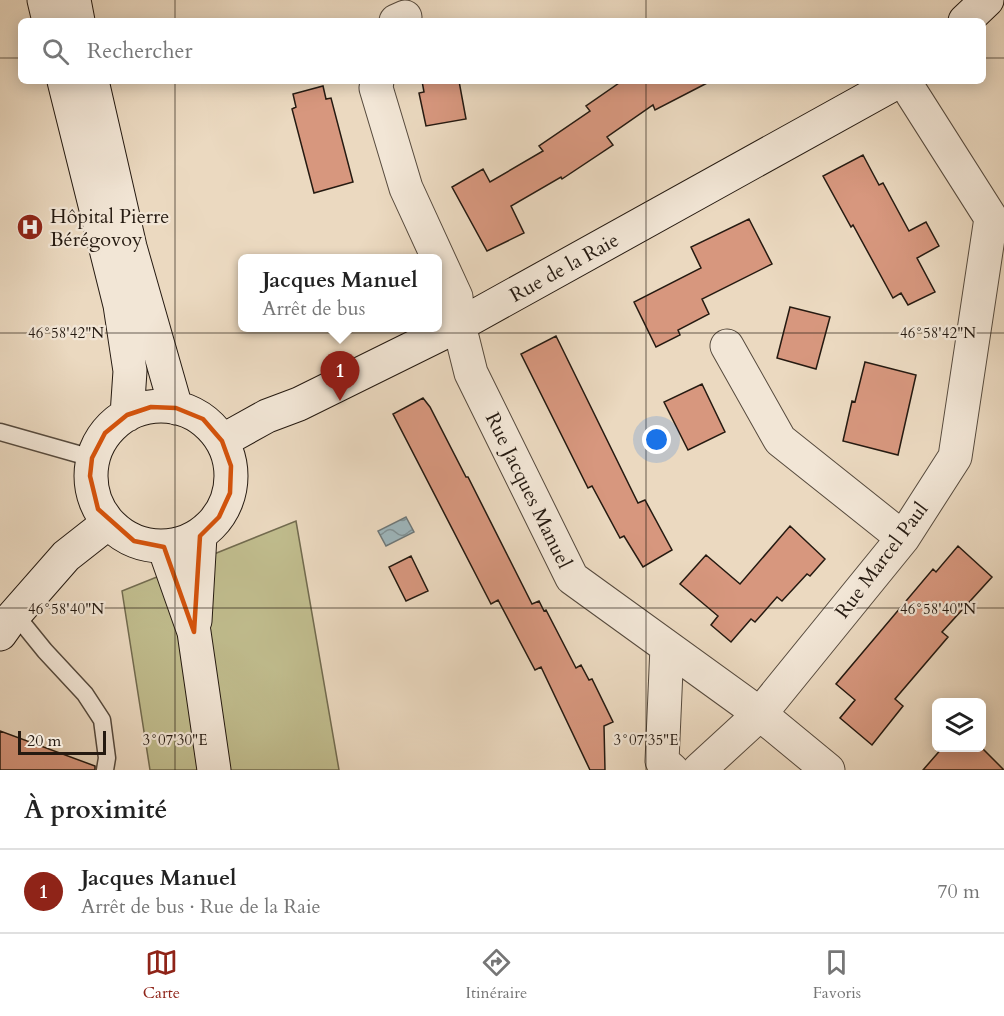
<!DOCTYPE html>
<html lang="fr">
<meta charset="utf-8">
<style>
:root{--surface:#fff;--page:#f2f2f2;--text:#222;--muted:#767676;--line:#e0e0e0;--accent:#8f2418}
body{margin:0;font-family:Cardo,serif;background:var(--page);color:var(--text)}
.controls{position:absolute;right:18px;bottom:18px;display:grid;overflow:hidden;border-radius:9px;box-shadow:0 3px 15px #0003}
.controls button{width:54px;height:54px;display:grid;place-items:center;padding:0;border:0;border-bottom:2px solid var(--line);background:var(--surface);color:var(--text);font:30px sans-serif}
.scale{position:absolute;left:18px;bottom:15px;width:88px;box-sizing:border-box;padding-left:6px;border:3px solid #251a11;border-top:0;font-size:16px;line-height:21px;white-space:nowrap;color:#251a11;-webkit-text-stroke:4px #f2e6d6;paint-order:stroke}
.you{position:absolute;left:657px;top:440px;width:21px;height:21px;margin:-15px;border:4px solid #fff;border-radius:50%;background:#1a73e8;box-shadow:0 0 0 9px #1a73e833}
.badge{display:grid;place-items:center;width:39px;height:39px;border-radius:50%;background:var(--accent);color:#fff;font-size:20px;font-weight:700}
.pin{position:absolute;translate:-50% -50px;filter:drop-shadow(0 2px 3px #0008)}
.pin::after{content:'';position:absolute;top:32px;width:21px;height:18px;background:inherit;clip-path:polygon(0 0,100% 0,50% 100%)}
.popup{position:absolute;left:238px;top:254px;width:204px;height:78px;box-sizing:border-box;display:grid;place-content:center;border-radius:9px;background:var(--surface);filter:drop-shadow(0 2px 4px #0005);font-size:20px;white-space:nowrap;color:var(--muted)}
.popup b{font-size:22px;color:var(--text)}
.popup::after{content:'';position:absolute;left:50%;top:100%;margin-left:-12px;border:12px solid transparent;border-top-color:var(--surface)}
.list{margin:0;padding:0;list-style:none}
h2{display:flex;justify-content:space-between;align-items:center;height:78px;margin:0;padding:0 24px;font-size:26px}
h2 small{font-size:20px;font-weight:400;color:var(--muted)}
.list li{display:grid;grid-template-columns:39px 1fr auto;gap:18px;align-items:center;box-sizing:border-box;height:84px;padding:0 24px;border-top:2px solid var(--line)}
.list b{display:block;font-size:22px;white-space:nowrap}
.list p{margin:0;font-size:20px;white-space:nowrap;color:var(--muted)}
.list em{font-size:20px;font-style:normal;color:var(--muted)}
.icon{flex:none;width:33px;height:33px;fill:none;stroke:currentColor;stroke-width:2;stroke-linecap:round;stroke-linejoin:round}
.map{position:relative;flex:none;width:1004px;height:770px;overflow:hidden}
.search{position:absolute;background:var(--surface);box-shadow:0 3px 15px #0003;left:18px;right:18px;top:18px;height:66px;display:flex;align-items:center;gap:15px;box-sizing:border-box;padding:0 21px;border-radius:9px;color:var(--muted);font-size:22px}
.sheet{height:162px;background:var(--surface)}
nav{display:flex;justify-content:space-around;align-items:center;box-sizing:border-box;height:84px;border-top:2px solid var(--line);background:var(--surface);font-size:16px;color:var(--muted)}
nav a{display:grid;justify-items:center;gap:3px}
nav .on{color:var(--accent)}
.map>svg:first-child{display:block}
.green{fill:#c0bc8d;stroke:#726b4f;stroke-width:1.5}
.water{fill:url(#water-waves);stroke:#6e7879;stroke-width:1.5}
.building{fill:#d7977e;stroke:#251a11;stroke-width:1.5}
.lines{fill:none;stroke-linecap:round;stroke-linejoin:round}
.lane-casing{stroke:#564a3d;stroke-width:19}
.street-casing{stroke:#564a3d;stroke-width:35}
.secondary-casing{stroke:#251a11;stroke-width:35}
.lane{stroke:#f2e6d6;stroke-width:16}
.street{stroke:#f2e6d6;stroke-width:33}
.secondary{stroke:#f2e6d6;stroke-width:33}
.marked{fill:none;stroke:#d4530c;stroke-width:4.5;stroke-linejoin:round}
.ticks{fill:none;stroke:#251a11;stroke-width:1.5;stroke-opacity:0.45}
.labels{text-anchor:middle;stroke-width:4.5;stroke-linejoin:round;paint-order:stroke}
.poi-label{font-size:20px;fill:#251a11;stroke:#f2e6d6;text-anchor:start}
.street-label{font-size:20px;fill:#251a11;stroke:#f2e6d6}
.ticks-label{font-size:15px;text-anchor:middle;fill:#251a11;stroke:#f2e6d6;stroke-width:4.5;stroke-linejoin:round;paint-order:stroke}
</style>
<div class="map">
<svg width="1004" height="770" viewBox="0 0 1004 770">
<defs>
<pattern id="water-waves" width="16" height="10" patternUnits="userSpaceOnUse" patternTransform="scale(1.5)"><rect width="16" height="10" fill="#9eb7be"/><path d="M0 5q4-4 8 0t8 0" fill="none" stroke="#819499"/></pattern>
</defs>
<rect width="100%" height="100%" fill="#ebd9c0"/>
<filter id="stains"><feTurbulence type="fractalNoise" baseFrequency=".00333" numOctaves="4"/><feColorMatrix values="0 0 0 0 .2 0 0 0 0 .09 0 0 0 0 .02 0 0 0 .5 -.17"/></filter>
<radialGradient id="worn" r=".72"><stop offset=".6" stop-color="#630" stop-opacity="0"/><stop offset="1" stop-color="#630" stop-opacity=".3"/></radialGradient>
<path class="green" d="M 296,521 L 339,770 L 150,770 L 122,591 Z"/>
<path class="water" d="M 406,517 L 414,532 L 386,546 L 378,531 Z"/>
<path class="building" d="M 422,81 L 459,81 L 466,119 L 426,126 L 419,93 L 424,92 Z
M 622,81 L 711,81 L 655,110 L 653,105 L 607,137 L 613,145 L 562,179 L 561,177 L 511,206 L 524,233 L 487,251 L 452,187 L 483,169 L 490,182 L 543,151 L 539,146 L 590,111 L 586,106 Z
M 323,86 L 326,99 L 331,98 L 353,182 L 314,193 L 292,109 L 296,107 L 293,94 Z
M 863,155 L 879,185 L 883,183 L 909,231 L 926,222 L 939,246 L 917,258 L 935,292 L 908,305 L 901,293 L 893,298 L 853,225 L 851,227 L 823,176 Z
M 749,219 L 772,264 L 702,299 L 709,314 L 678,330 L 680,335 L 656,347 L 634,302 L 701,268 L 691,247 Z
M 790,307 L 830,317 L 816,369 L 777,358 Z
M 556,336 L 638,503 L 645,500 L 672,550 L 643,567 L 624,536 L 620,538 L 592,486 L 588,488 L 521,354 Z
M 865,362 L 916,375 L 898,455 L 843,441 L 852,401 L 855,402 Z
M 702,384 L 725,432 L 688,450 L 664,402 Z
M 423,398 L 430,407 L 466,477 L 468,477 L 532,604 L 539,601 L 544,611 L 546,610 L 576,668 L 581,665 L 589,680 L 592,679 L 613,722 L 604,726 L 605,770 L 590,770 L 541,667 L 535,670 L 498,600 L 491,604 L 393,414 Z
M 790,526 L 825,559 L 810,576 L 807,574 L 782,601 L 777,597 L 755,622 L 751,619 L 731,642 L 711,625 L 718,616 L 680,584 L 706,555 L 740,584 Z
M 958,546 L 992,577 L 942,632 L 948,637 L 895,699 L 903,706 L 872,745 L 840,718 L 855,700 L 836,684 L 933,569 L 936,572 Z
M 411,556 L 428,591 L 406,601 L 389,567 Z
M 0,731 L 95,766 L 95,770 L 0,770 Z
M 943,747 L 981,747 L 1004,770 L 923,770 Z"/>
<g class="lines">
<defs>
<path id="lane" d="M 0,432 L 92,458
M 15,614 L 45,651 L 85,694 L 102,720 L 107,758 L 105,770"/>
<path id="street" d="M 396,21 L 405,17
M 377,81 L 376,88 L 406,188 L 456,297 L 459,325 L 471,373 L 572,578 L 760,714 L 828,770
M 727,346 L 780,440 L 903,538
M 667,647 L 662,761 L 672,770
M 699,770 L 760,714 L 903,538 L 955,457 L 991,218 L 904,81"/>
<path id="secondary" d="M 44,0 L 49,21
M 74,0 L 78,21
M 965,21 L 987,0
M 64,81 L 120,305 L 130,371 L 127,415
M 92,81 L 130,247 L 176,408
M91 476a70 70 0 1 1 140 0a70 70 0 1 1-140 0Z
M 222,441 L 267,416 L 299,404 L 459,325 L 899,81
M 164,547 L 194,632 L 214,770
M 195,621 L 200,536
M 0,634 L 10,620 L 66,556 L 108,523"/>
</defs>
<use href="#lane" class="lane-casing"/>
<use href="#street" class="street-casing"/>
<use href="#secondary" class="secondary-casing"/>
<use href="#lane" class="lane"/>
<use href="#street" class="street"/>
<use href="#secondary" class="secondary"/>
</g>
<path class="marked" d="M 151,407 L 176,408 L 203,419 L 222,441 L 231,466 L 230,493 L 219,517 L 200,536 L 194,632 L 164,547 L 134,541 L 98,509 L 90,476 L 92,458 L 105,433 L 127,415 Z"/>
<path class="ticks" d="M 175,0 L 175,21M 646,0 L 646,21M 0,58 L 21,58M 983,58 L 1004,58M 175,81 L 175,770M 646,81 L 646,770M 0,333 L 1004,333M 0,608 L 1004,608"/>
<defs>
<symbol id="hospital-disc" viewBox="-11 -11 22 22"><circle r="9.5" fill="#8f2418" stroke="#f2e6d6"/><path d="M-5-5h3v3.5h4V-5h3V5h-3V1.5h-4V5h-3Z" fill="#fff"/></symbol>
</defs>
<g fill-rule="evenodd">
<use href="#hospital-disc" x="15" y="212" width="30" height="30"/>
</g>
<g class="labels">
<g class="poi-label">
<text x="50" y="223">Hôpital Pierre<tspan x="50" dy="23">Bérégovoy</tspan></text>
</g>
<g class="street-label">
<text transform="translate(564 267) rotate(-29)" y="7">Rue de la Raie</text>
<text transform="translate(529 490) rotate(64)" y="7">Rue Jacques Manuel</text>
<text transform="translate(881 560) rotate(-53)" y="7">Rue Marcel Paul</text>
</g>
</g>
<g class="ticks-label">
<text x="66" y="338">46°58'42"N</text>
<text x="938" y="338">46°58'42"N</text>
<text x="66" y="614">46°58'40"N</text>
<text x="938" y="614">46°58'40"N</text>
<text x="175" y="745">3°07'30"E</text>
<text x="646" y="745">3°07'35"E</text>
</g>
<rect width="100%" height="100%" filter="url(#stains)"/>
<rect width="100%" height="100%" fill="url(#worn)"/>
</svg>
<div class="controls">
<button><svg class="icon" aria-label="layers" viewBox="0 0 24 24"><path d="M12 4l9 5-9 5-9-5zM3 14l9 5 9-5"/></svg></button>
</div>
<div class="scale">20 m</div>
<div class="you"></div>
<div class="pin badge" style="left:340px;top:401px">1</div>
<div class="popup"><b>Jacques Manuel</b>Arrêt de bus</div>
<div class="search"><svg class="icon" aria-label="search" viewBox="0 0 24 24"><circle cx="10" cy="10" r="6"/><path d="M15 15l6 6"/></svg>Rechercher</div>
</div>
<section class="sheet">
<h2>À proximité<small></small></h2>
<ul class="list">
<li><span class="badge">1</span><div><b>Jacques Manuel</b><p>Arrêt de bus · Rue de la Raie</p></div><em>70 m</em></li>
</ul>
</section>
<nav>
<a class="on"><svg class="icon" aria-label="map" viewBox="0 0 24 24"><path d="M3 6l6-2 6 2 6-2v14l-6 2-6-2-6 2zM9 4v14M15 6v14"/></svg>Carte</a>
<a><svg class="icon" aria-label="directions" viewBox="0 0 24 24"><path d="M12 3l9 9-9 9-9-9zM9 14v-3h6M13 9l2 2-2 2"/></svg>Itinéraire</a>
<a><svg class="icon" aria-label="saved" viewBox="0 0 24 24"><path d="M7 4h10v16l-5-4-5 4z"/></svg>Favoris</a>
</nav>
